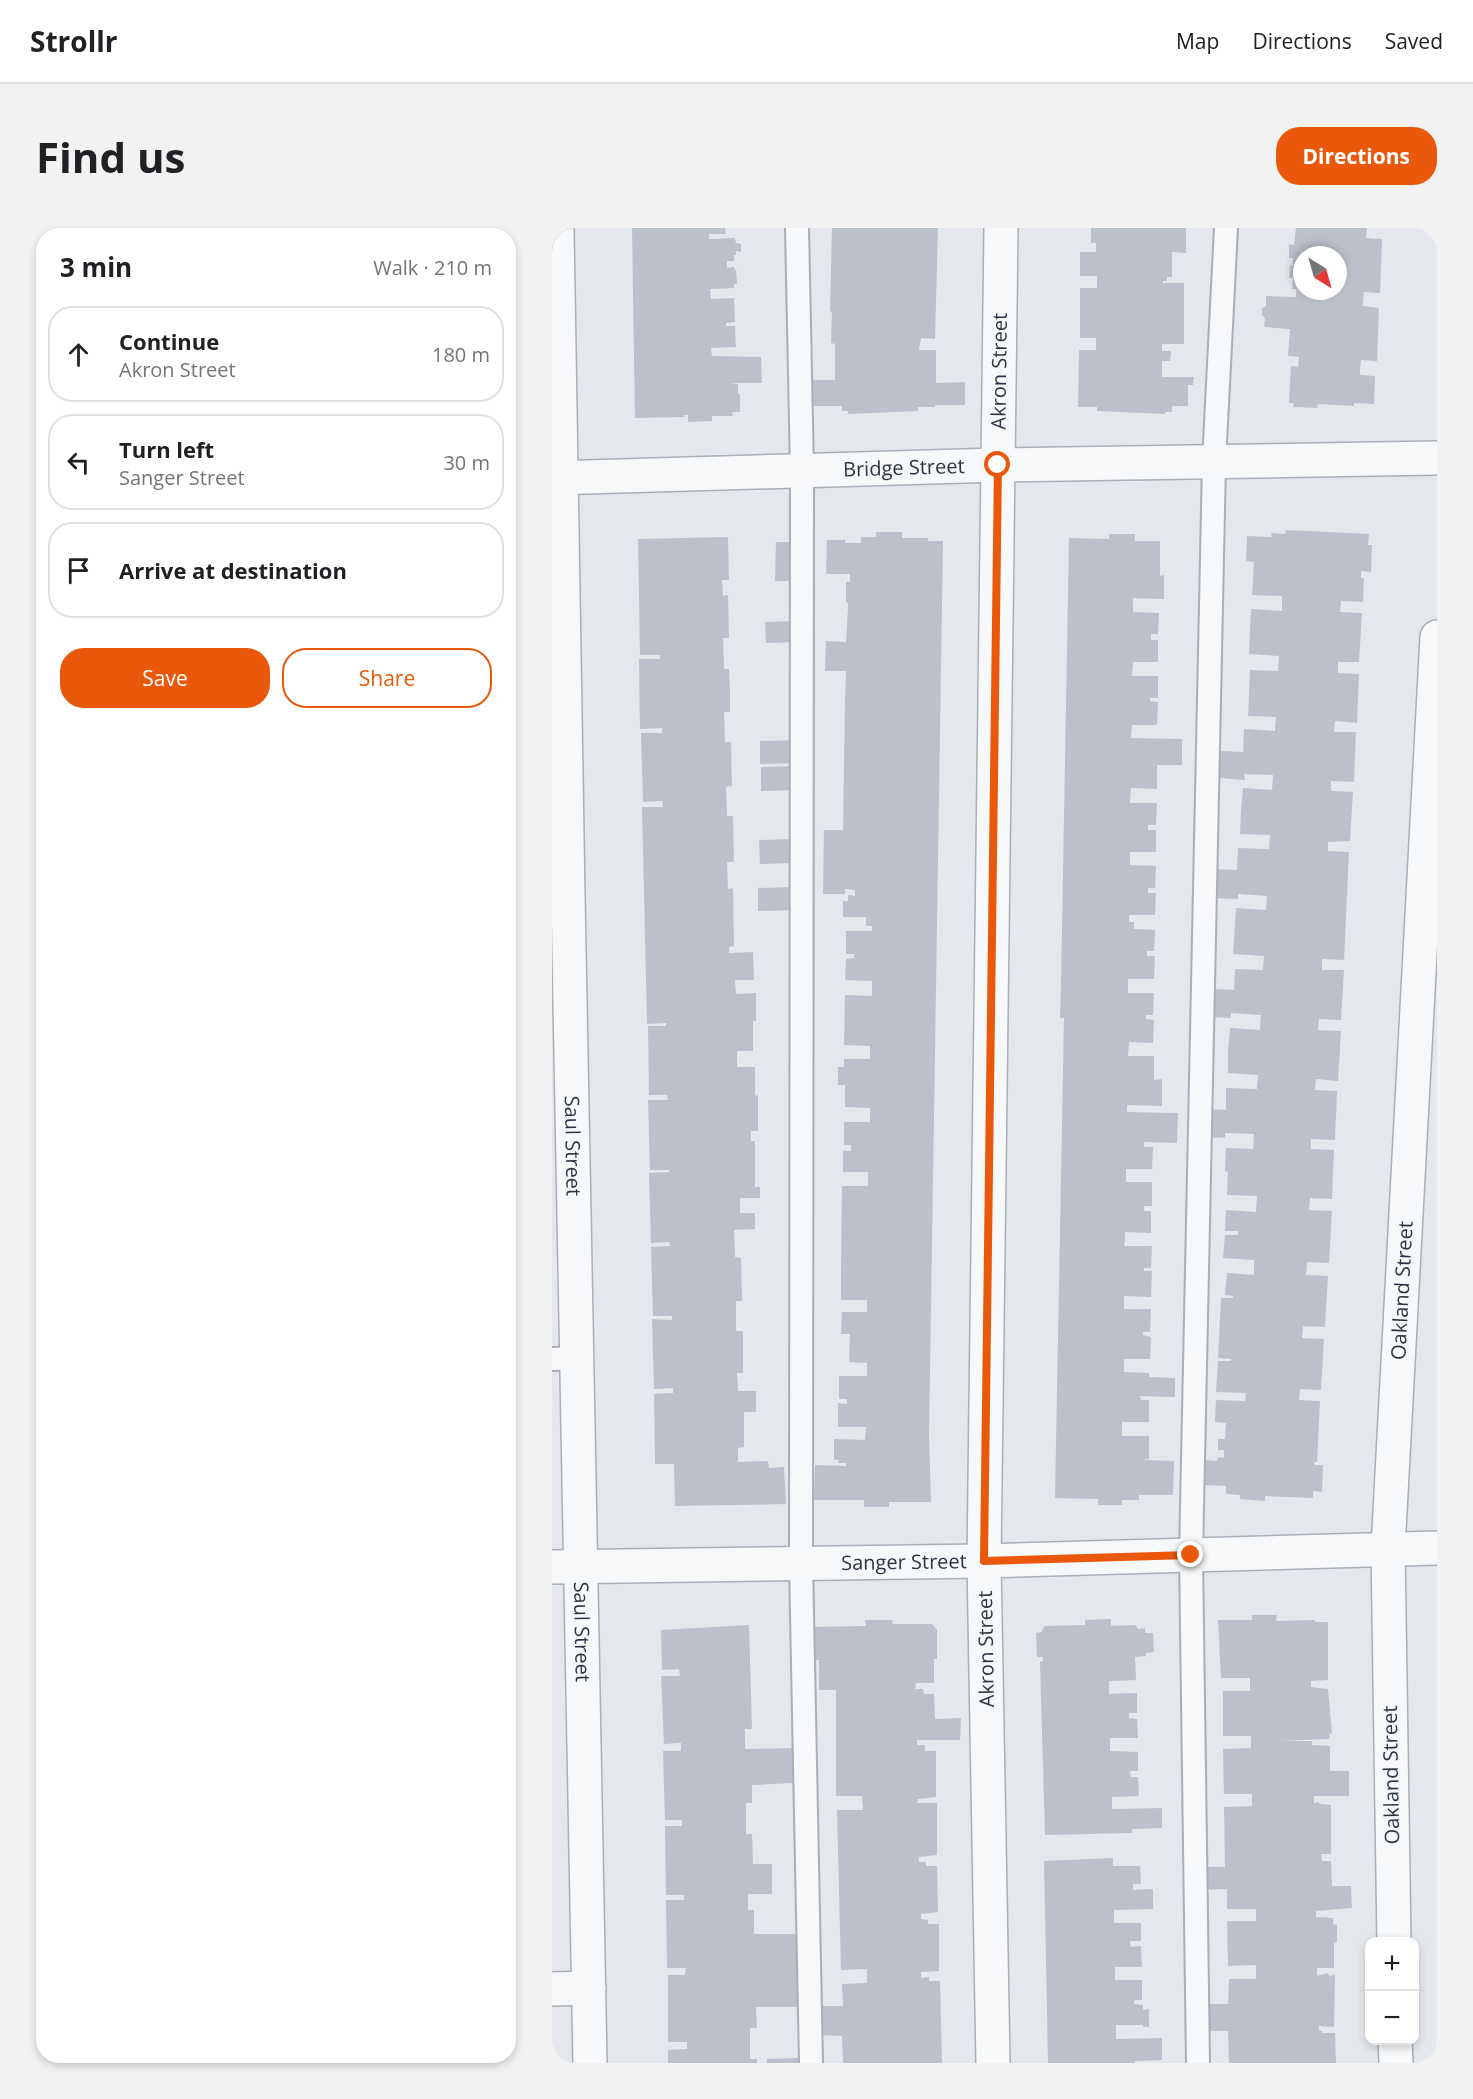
<!DOCTYPE html>
<meta charset="utf-8">
<style>
:root{--surface:#fff;--page:#f2f2f2;--text:#202124;--muted:#757577;--line:#e0e0e0;--accent:#ea580c}
body{margin:0;font-family:"Open Sans",sans-serif;background:var(--page);color:var(--text)}
.controls{position:absolute;right:18px;bottom:18px;display:grid;overflow:hidden;border-radius:12px;box-shadow:0 3px 9px #0003}
.controls button{width:54px;height:54px;display:grid;place-items:center;padding:0;border:0;border-bottom:2px solid var(--line);background:var(--surface);color:var(--text);font:30px sans-serif}
.compass{position:absolute;left:741px;top:18px;width:54px;height:54px;border-radius:50%;background:var(--surface);box-shadow:0 3px 9px #0003;rotate:143deg}
.stop{position:absolute;width:18px;height:18px;margin:-14px;border:4px solid #ea580c;border-radius:50%;background:#fff}
.stop.end{background:#ea580c;border-color:#fff;box-shadow:0 2px 6px #0008}
.list{margin:0;padding:0;list-style:none}
h2{display:flex;justify-content:space-between;align-items:center;height:78px;margin:0;padding:0 24px;font-size:26px}
h2 small{font-size:20px;font-weight:400;color:var(--muted)}
.list li{display:grid;grid-template-columns:39px 1fr auto;gap:18px;align-items:center;box-sizing:border-box;height:96px;margin:0 12px 12px;padding:0 12px;border:2px solid var(--line);border-radius:24px}
.list b{display:block;font-size:22px;white-space:nowrap}
.list p{margin:0;font-size:20px;white-space:nowrap;color:var(--muted)}
.list em{font-size:20px;font-style:normal;color:var(--muted)}
.actions{display:flex;gap:12px;padding:18px 24px}
.actions a{flex:1;padding:14px 0;border:2px solid var(--accent);border-radius:24px;text-align:center;font-size:21px;color:var(--accent)}
.actions .main{background:var(--accent);color:#fff}
.icon{flex:none;width:33px;height:33px;fill:none;stroke:currentColor;stroke-width:2;stroke-linecap:round;stroke-linejoin:round}
.map{position:relative;flex:none;width:885px;height:1835px;overflow:hidden;border-radius:24px}
header{display:flex;align-items:center;gap:36px;box-sizing:border-box;height:84px;padding:0 30px;background:var(--surface);border-bottom:2px solid var(--line)}
header strong{font-size:28px}
nav{display:flex;gap:33px;margin-inline-start:auto;font-size:21px}
.intro{display:flex;align-items:center;justify-content:space-between;box-sizing:border-box;height:144px;padding:0 36px}
h1{margin:0;font-size:42px}
.button{padding:15px 27px;border-radius:24px;background:var(--accent);color:#fff;font-size:21px;font-weight:700}
main{display:flex;gap:36px;padding:0 36px}
aside{flex:1;background:var(--surface);border-radius:24px;box-shadow:0 3px 9px #0003}
.map>svg:first-child{display:block}
.building{fill:#bbc0ca;fill-rule:evenodd}
.lines{fill:none;stroke-linecap:round;stroke-linejoin:round}
.service-casing{stroke:#a9aeb7;stroke-width:26}
.minor-casing{stroke:#a9aeb7;stroke-width:36}
.service{stroke:#f7f8fa;stroke-width:22}
.minor{stroke:#f7f8fa;stroke-width:33}
.route{stroke:#ea580c;stroke-width:8}
.labels{text-anchor:middle;stroke-width:5;stroke-linejoin:round;paint-order:stroke}
.street-label{font-size:20px;fill:#2b3445;stroke:#f4f6f9}
</style>
<header>
<strong>Strollr</strong>
<nav><a>Map</a><a>Directions</a><a>Saved</a></nav>
</header>
<div class="intro"><h1>Find us</h1><a class="button">Directions</a></div>
<main>
<aside>
<h2>3 min<small>Walk · 210 m</small></h2>
<ul class="list">
<li><svg class="icon" aria-label="ahead" viewBox="0 0 24 24"><path d="M12 20V5M6 11l6-6 6 6"/></svg><div><b>Continue</b><p>Akron Street</p></div><em>180 m</em></li>
<li><svg class="icon" aria-label="left" viewBox="0 0 24 24"><path d="M17 20v-9H6M10 6l-5 5 5 5"/></svg><div><b>Turn left</b><p>Sanger Street</p></div><em>30 m</em></li>
<li><svg class="icon" aria-label="arrive" viewBox="0 0 24 24"><path d="M6 21V4h12l-3 4 3 4H6"/></svg><div><b>Arrive at destination</b></div></li>
</ul>
<div class="actions"><a class="main">Save</a><a>Share</a></div>
</aside>
<div class="map">
<svg width="885" height="1835" viewBox="0 0 885 1835">
<rect width="100%" height="100%" fill="#e4e7ec"/>
<path class="building" d="M 80,0 L 173,0 L 174,6 L 157,6 L 157,11 L 183,10 L 184,15 L 189,16 L 189,24 L 184,23 L 184,27 L 182,27 L 182,33 L 175,33 L 175,40 L 182,39 L 183,42 L 184,42 L 185,56 L 182,56 L 182,60 L 158,61 L 159,71 L 182,70 L 183,94 L 174,95 L 174,98 L 183,98 L 184,119 L 159,120 L 160,128 L 209,129 L 210,155 L 178,155 L 186,156 L 186,166 L 188,166 L 188,184 L 180,184 L 181,188 L 160,188 L 160,193 L 136,194 L 136,187 L 132,187 L 133,189 L 83,190 Z
M 280,0 L 386,0 L 383,111 L 369,110 L 367,122 L 384,122 L 384,155 L 413,154 L 413,177 L 383,177 L 383,179 L 366,179 L 366,183 L 296,186 L 296,183 L 290,183 L 290,178 L 261,178 L 261,152 L 283,152 L 283,116 L 279,115 L 280,84 L 278,83 Z
M 539,0 L 634,0 L 634,25 L 620,24 L 620,49 L 615,49 L 615,53 L 611,53 L 611,55 L 632,55 L 632,116 L 610,116 L 610,123 L 619,123 L 618,133 L 610,133 L 610,149 L 642,149 L 641,157 L 636,157 L 636,178 L 620,178 L 620,184 L 613,184 L 613,186 L 545,183 L 545,179 L 526,179 L 527,122 L 544,122 L 544,110 L 528,110 L 528,60 L 545,60 L 545,48 L 528,48 L 528,24 L 544,24 L 544,15 L 539,15 Z
M 744,0 L 815,0 L 814,10 L 830,11 L 828,65 L 812,64 L 811,72 L 811,78 L 827,80 L 825,133 L 809,132 L 808,141 L 808,147 L 823,148 L 822,176 L 802,175 L 802,178 L 766,176 L 765,180 L 741,179 L 742,175 L 737,175 L 739,138 L 746,139 L 747,129 L 736,128 L 738,101 L 712,99 L 713,90 L 710,87 L 710,80 L 714,78 L 714,68 L 744,69 L 744,61 L 740,61 L 741,50 L 737,50 L 738,38 L 741,38 L 741,30 L 737,30 L 737,16 L 742,17 ZM 750,27 L 786,27 L 786,63 L 750,63 Z
M 734,302 L 817,306 L 816,317 L 820,317 L 819,344 L 809,343 L 809,350 L 812,350 L 811,374 L 789,373 L 788,384 L 810,385 L 807,434 L 786,434 L 786,445 L 807,446 L 805,495 L 783,493 L 782,504 L 804,504 L 802,554 L 779,553 L 779,563 L 801,564 L 798,613 L 776,614 L 776,623 L 797,624 L 792,732 L 770,731 L 770,742 L 792,742 L 789,792 L 767,791 L 766,802 L 789,803 L 786,853 L 764,851 L 763,862 L 785,863 L 783,912 L 759,911 L 759,921 L 782,922 L 780,971 L 758,970 L 757,982 L 780,983 L 777,1035 L 755,1034 L 754,1047 L 776,1048 L 773,1099 L 751,1098 L 750,1110 L 772,1111 L 769,1162 L 748,1161 L 747,1172 L 768,1173 L 765,1234 L 762,1234 L 763,1237 L 771,1237 L 770,1264 L 761,1263 L 761,1270 L 713,1268 L 713,1273 L 688,1271 L 688,1267 L 674,1266 L 674,1258 L 651,1257 L 652,1232 L 665,1233 L 666,1229 L 672,1230 L 672,1222 L 666,1222 L 666,1211 L 673,1211 L 674,1195 L 663,1194 L 664,1172 L 693,1173 L 694,1165 L 664,1164 L 666,1133 L 679,1133 L 679,1131 L 666,1130 L 669,1070 L 681,1070 L 681,1068 L 673,1067 L 675,1045 L 702,1047 L 702,1032 L 671,1030 L 673,1007 L 686,1007 L 686,1003 L 673,1003 L 674,982 L 704,984 L 705,968 L 675,967 L 676,944 L 673,943 L 674,920 L 701,921 L 702,906 L 673,905 L 673,910 L 653,909 L 655,881 L 674,882 L 674,860 L 705,861 L 706,847 L 676,845 L 676,823 L 678,800 L 708,802 L 709,787 L 679,785 L 679,790 L 659,789 L 661,761 L 682,762 L 683,741 L 711,742 L 712,728 L 681,726 L 684,680 L 714,682 L 715,668 L 686,666 L 686,671 L 660,670 L 662,641 L 685,642 L 686,620 L 717,621 L 718,607 L 688,606 L 689,584 L 691,560 L 720,562 L 721,547 L 692,546 L 693,552 L 667,550 L 669,523 L 691,524 L 692,501 L 723,503 L 724,489 L 696,488 L 698,442 L 726,443 L 727,428 L 697,426 L 699,381 L 730,383 L 730,368 L 700,367 L 702,334 L 694,333 L 695,308 L 720,309 L 719,305 L 733,306 Z
M 324,304 L 350,304 L 350,310 L 376,310 L 376,313 L 391,313 L 377,1207 L 379,1274 L 337,1274 L 337,1279 L 312,1279 L 312,1272 L 262,1272 L 263,1237 L 294,1238 L 294,1235 L 286,1235 L 287,1232 L 282,1232 L 282,1211 L 313,1212 L 314,1199 L 286,1199 L 286,1175 L 295,1176 L 295,1171 L 287,1171 L 287,1148 L 315,1148 L 315,1135 L 297,1134 L 298,1106 L 289,1106 L 290,1084 L 315,1084 L 315,1072 L 289,1072 L 289,1046 L 290,958 L 316,958 L 316,944 L 291,944 L 291,923 L 299,923 L 299,917 L 292,917 L 292,894 L 318,894 L 318,880 L 293,879 L 293,857 L 286,857 L 286,839 L 292,839 L 292,831 L 318,831 L 318,818 L 292,817 L 293,767 L 320,768 L 320,753 L 293,752 L 294,731 L 302,730 L 302,726 L 294,726 L 294,703 L 320,703 L 320,698 L 314,698 L 314,689 L 291,689 L 291,673 L 296,673 L 296,667 L 303,668 L 303,662 L 293,661 L 293,666 L 271,666 L 272,602 L 291,602 L 293,474 L 294,443 L 273,443 L 274,413 L 294,414 L 296,380 L 296,375 L 294,374 L 294,354 L 298,354 L 298,346 L 274,346 L 275,312 L 293,312 L 293,315 L 309,315 L 309,309 L 324,309 Z
M 557,306 L 583,306 L 583,313 L 608,313 L 608,348 L 612,347 L 612,371 L 581,370 L 581,384 L 607,385 L 606,406 L 599,406 L 599,412 L 606,412 L 606,434 L 581,434 L 580,448 L 606,448 L 606,470 L 598,470 L 598,473 L 606,474 L 605,497 L 580,497 L 579,510 L 630,511 L 630,537 L 605,537 L 605,561 L 579,560 L 578,575 L 605,575 L 604,597 L 596,597 L 596,602 L 604,602 L 604,624 L 578,624 L 578,637 L 604,638 L 603,660 L 596,660 L 596,665 L 604,665 L 603,687 L 577,687 L 577,694 L 582,694 L 582,701 L 603,702 L 602,723 L 595,723 L 595,728 L 603,728 L 602,751 L 576,751 L 576,765 L 602,765 L 601,787 L 594,787 L 594,791 L 602,792 L 601,815 L 577,814 L 576,828 L 602,828 L 602,852 L 610,851 L 610,878 L 575,877 L 575,884 L 626,885 L 625,915 L 592,914 L 592,919 L 601,919 L 600,941 L 574,941 L 574,954 L 600,954 L 600,978 L 592,978 L 592,983 L 599,983 L 599,1005 L 573,1004 L 573,1012 L 572,1018 L 600,1018 L 599,1040 L 592,1040 L 592,1043 L 600,1043 L 599,1069 L 572,1068 L 572,1081 L 599,1081 L 598,1104 L 591,1104 L 591,1107 L 599,1109 L 598,1131 L 572,1131 L 572,1144 L 597,1145 L 597,1149 L 623,1150 L 623,1169 L 588,1168 L 589,1172 L 597,1172 L 597,1194 L 570,1194 L 570,1208 L 597,1208 L 597,1231 L 589,1232 L 622,1233 L 621,1267 L 587,1267 L 587,1272 L 570,1272 L 570,1277 L 546,1277 L 546,1271 L 503,1270 L 512,790 L 508,790 L 509,757 L 517,310 L 557,311 Z
M 176,309 L 177,352 L 170,352 L 171,368 L 176,367 L 177,410 L 171,410 L 172,441 L 177,441 L 178,463 L 178,484 L 172,484 L 173,514 L 179,514 L 180,558 L 174,559 L 175,588 L 181,588 L 182,634 L 175,634 L 176,661 L 181,660 L 182,718 L 177,719 L 177,725 L 201,724 L 202,752 L 183,752 L 184,766 L 204,765 L 204,793 L 201,793 L 201,823 L 185,823 L 185,839 L 203,839 L 203,868 L 206,867 L 206,903 L 199,903 L 199,913 L 203,913 L 203,959 L 208,959 L 208,970 L 188,970 L 188,985 L 203,985 L 203,1001 L 182,1002 L 183,1029 L 189,1030 L 190,1073 L 184,1073 L 184,1103 L 191,1103 L 191,1145 L 185,1145 L 186,1161 L 186,1163 L 204,1163 L 204,1184 L 192,1184 L 192,1219 L 186,1220 L 186,1234 L 216,1233 L 217,1240 L 232,1239 L 234,1276 L 123,1278 L 122,1236 L 103,1236 L 102,1166 L 121,1165 L 121,1160 L 102,1161 L 100,1091 L 120,1092 L 120,1088 L 101,1088 L 99,1019 L 118,1018 L 117,1014 L 99,1015 L 97,945 L 117,944 L 117,942 L 98,942 L 96,872 L 116,872 L 115,867 L 97,867 L 96,798 L 114,798 L 114,795 L 95,796 L 90,579 L 111,579 L 110,573 L 91,574 L 89,505 L 110,505 L 110,500 L 88,501 L 87,431 L 108,431 L 108,427 L 88,427 L 86,311 Z
M 224,314 L 246,314 L 245,353 L 223,353 Z
M 246,393 L 246,414 L 214,415 L 213,394 Z
M 246,512 L 247,535 L 208,536 L 208,513 Z
M 246,538 L 247,562 L 209,563 L 209,539 Z
M 243,611 L 243,635 L 208,636 L 207,612 Z
M 244,659 L 245,682 L 206,683 L 206,660 Z
M 700,1387 L 725,1387 L 724,1393 L 763,1392 L 763,1394 L 776,1394 L 776,1452 L 759,1453 L 759,1459 L 776,1461 L 780,1506 L 778,1505 L 777,1511 L 726,1513 L 760,1513 L 760,1517 L 778,1518 L 778,1543 L 797,1543 L 797,1568 L 762,1568 L 762,1575 L 767,1574 L 767,1576 L 779,1577 L 779,1626 L 769,1626 L 770,1633 L 779,1633 L 780,1658 L 799,1658 L 800,1680 L 764,1683 L 764,1689 L 781,1690 L 781,1696 L 785,1697 L 785,1714 L 782,1715 L 782,1740 L 765,1740 L 765,1748 L 776,1745 L 777,1748 L 783,1747 L 782,1799 L 767,1798 L 767,1802 L 770,1803 L 770,1805 L 783,1805 L 784,1835 L 677,1835 L 676,1803 L 654,1803 L 654,1776 L 676,1776 L 677,1751 L 704,1751 L 704,1737 L 676,1738 L 675,1693 L 704,1693 L 704,1681 L 675,1681 L 675,1661 L 651,1662 L 651,1639 L 673,1639 L 672,1579 L 700,1578 L 700,1566 L 672,1566 L 671,1521 L 699,1520 L 699,1508 L 671,1508 L 671,1463 L 698,1463 L 698,1450 L 669,1450 L 666,1392 L 700,1392 Z
M 559,1391 L 559,1398 L 583,1397 L 586,1401 L 593,1400 L 593,1405 L 601,1405 L 602,1424 L 594,1425 L 594,1428 L 583,1429 L 584,1452 L 557,1453 L 557,1466 L 585,1465 L 585,1485 L 577,1485 L 577,1490 L 585,1491 L 586,1510 L 558,1510 L 558,1523 L 586,1524 L 586,1543 L 578,1543 L 579,1549 L 586,1549 L 587,1568 L 560,1569 L 560,1581 L 610,1580 L 610,1600 L 580,1601 L 580,1605 L 493,1607 L 488,1434 L 491,1433 L 491,1429 L 485,1429 L 484,1405 L 490,1404 L 491,1400 L 493,1398 L 533,1397 L 533,1392 Z
M 313,1392 L 340,1392 L 341,1396 L 380,1396 L 385,1402 L 385,1431 L 382,1431 L 382,1455 L 364,1455 L 363,1461 L 371,1461 L 372,1466 L 382,1466 L 383,1491 L 409,1490 L 408,1512 L 365,1512 L 365,1517 L 373,1517 L 373,1523 L 384,1523 L 384,1569 L 366,1571 L 365,1575 L 385,1575 L 385,1627 L 367,1629 L 367,1634 L 374,1634 L 374,1638 L 385,1638 L 386,1684 L 369,1686 L 369,1691 L 376,1692 L 376,1696 L 387,1696 L 387,1743 L 369,1744 L 369,1750 L 377,1749 L 377,1753 L 388,1753 L 390,1835 L 291,1835 L 290,1808 L 268,1807 L 267,1778 L 291,1778 L 290,1756 L 315,1755 L 315,1741 L 289,1742 L 285,1582 L 311,1582 L 310,1568 L 284,1568 L 284,1462 L 267,1462 L 267,1432 L 258,1432 L 257,1399 L 314,1398 Z
M 197,1397 L 200,1501 L 193,1501 L 193,1521 L 242,1520 L 242,1555 L 200,1557 L 200,1575 L 194,1575 L 194,1606 L 200,1606 L 201,1636 L 220,1636 L 220,1666 L 196,1666 L 196,1682 L 202,1682 L 202,1706 L 246,1706 L 247,1779 L 204,1779 L 205,1800 L 198,1800 L 198,1831 L 205,1831 L 205,1835 L 116,1835 L 116,1822 L 135,1821 L 135,1814 L 116,1814 L 116,1747 L 133,1747 L 134,1740 L 115,1740 L 114,1672 L 132,1672 L 132,1667 L 114,1667 L 113,1598 L 130,1598 L 130,1592 L 113,1592 L 111,1523 L 129,1523 L 129,1515 L 112,1516 L 109,1448 L 128,1448 L 127,1441 L 110,1442 L 109,1402 Z
M 561,1630 L 561,1638 L 588,1638 L 589,1656 L 581,1656 L 581,1662 L 601,1661 L 601,1681 L 562,1682 L 562,1695 L 589,1695 L 589,1713 L 578,1713 L 579,1719 L 589,1718 L 590,1739 L 563,1739 L 563,1752 L 590,1752 L 590,1772 L 583,1772 L 582,1776 L 591,1777 L 591,1782 L 597,1781 L 597,1799 L 591,1799 L 591,1797 L 564,1797 L 564,1811 L 610,1810 L 610,1832 L 583,1833 L 583,1835 L 496,1835 L 492,1633 Z
M 247,1830 L 247,1835 L 215,1835 L 215,1831 Z"/>
<g class="lines">
<defs>
<path id="service" d="M 245,0 L 250,243 L 249,1336 L 259,1835
M 0,1131 L 25,1130
M 646,1835 L 639,1327 L 662,234 L 674,0"/>
<g id="minor">
<path id="s1" d="M 5,0 L 16,668 L 38,1835"/>
<path id="s2" d="M 0,250 L 446,237 L 885,230"/>
<path id="s3" d="M 0,1339 L 432,1333 L 885,1320"/>
<path id="s4" d="M 842,1714 L 836,1321 L 885,409"/>
<path d="M 0,1761 L 37,1760"/>
<path d="M 843,1812 L 844,1835"/>
<path id="s5" d="M 441,1835 L 432,1333 L 449,0"/>
</g>
</defs>
<use href="#service" class="service-casing"/>
<use href="#minor" class="minor-casing"/>
<use href="#service" class="service"/>
<use href="#minor" class="minor"/>
</g>
<g class="lines">
<path class="route" d="M 446,237 L 432,1333 L 639,1327"/>
</g>
<g class="labels">
<g class="street-label">
<text dy="7" stroke="none"><textPath href="#s5" startOffset="1692">Akron Street</textPath></text>
<text dy="7" stroke="none"><textPath href="#s2" startOffset="352">Bridge Street</textPath></text>
<text dy="7" stroke="none"><textPath href="#s1" startOffset="918">Saul Street</textPath></text>
<text dy="7" stroke="none"><textPath href="#s4" startOffset="652">Oakland Street</textPath></text>
<text dy="7" stroke="none"><textPath href="#s3" startOffset="352">Sanger Street</textPath></text>
<text dy="7" stroke="none"><textPath href="#s1" startOffset="1404">Saul Street</textPath></text>
<text transform="translate(434 1421) rotate(-91)" y="7">Akron Street</text>
<text transform="translate(839 1547) rotate(-91)" y="7">Oakland Street</text>
</g>
</g>
</svg>
<div class="controls">
<button>+</button>
<button>−</button>
</div>
<svg class="compass" viewBox="-18 -18 36 36"><path d="M0-13l5 13h-10z" fill="#e53935"/><path d="M0 13l5-13h-10z" fill="#757577"/></svg>
<div class="stop" style="left:446px;top:237px"></div>
<div class="stop end" style="left:639px;top:1327px"></div>
</div>
</main>
